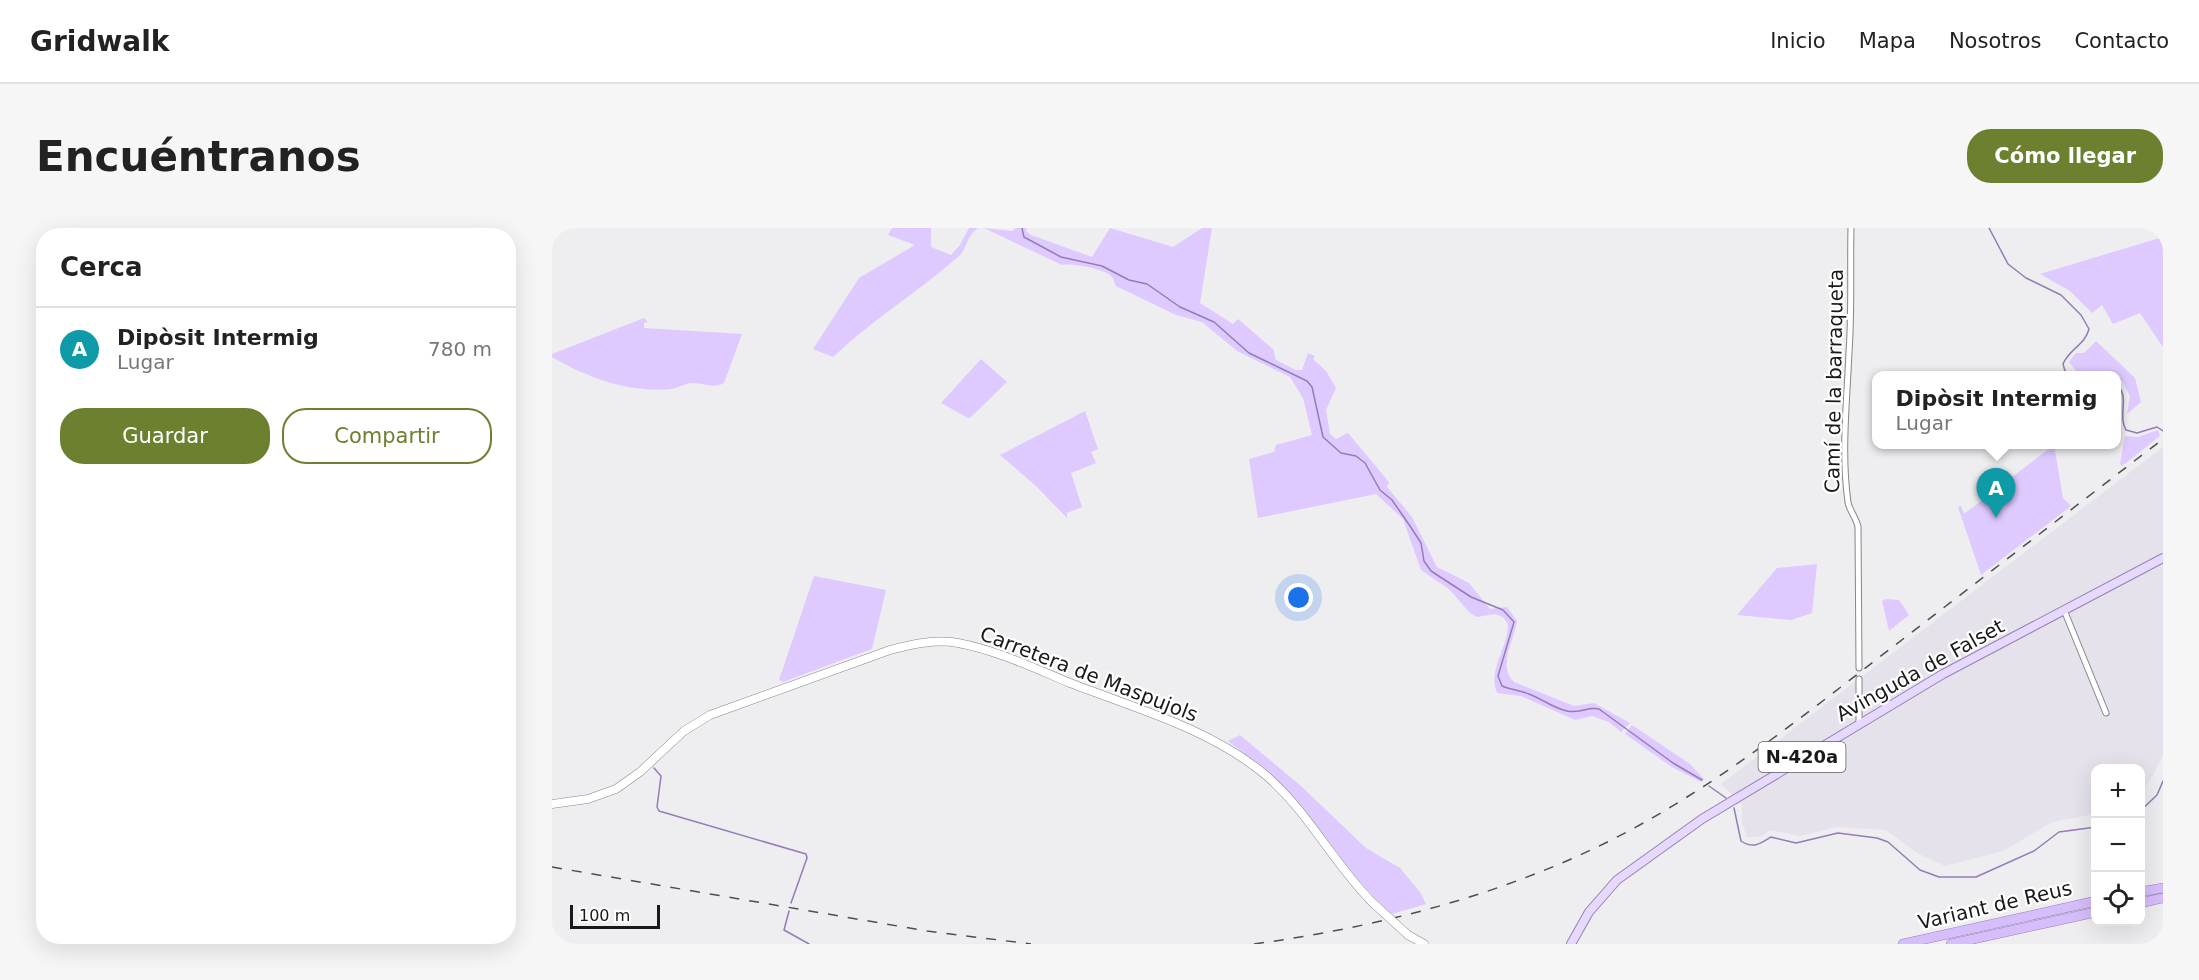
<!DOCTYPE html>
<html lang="es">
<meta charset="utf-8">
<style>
:root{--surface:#fff;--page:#f6f6f6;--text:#222;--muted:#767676;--line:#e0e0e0;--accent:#6c8030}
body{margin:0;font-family:"DejaVu Sans",sans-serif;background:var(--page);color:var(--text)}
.controls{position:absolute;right:18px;bottom:18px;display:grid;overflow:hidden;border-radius:12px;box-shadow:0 6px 24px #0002}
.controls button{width:54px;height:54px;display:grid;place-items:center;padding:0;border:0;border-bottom:2px solid var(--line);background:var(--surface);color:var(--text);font:30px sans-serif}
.scale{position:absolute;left:18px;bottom:15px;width:90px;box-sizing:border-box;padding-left:6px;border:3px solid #1a191a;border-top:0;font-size:16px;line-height:21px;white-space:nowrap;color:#1a191a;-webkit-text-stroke:4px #fff;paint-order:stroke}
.you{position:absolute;left:747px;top:370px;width:21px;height:21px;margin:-15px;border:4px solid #fff;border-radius:50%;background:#1a73e8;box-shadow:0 0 0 9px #1a73e833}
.badge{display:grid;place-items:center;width:39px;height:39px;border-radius:50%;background:var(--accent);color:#fff;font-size:20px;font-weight:700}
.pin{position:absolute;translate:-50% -50px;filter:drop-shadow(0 2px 3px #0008)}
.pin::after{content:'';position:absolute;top:32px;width:21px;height:18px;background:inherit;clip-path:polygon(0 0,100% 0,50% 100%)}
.popup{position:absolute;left:1320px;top:143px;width:249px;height:78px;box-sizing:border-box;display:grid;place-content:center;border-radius:12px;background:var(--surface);filter:drop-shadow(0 2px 4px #0005);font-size:20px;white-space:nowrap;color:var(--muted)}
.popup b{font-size:22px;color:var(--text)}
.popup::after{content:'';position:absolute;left:50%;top:100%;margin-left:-12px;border:12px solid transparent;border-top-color:var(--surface)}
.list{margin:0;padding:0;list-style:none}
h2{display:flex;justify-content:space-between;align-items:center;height:78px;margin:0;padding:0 24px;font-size:26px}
h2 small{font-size:20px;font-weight:400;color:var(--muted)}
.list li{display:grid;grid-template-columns:39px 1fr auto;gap:18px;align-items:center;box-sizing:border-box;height:84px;padding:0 24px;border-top:2px solid var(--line)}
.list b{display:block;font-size:22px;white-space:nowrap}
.list p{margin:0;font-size:20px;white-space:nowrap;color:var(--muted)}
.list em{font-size:20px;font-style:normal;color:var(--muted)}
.actions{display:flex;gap:12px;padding:18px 24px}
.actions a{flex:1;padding:14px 0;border:2px solid var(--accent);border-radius:24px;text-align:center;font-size:21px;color:var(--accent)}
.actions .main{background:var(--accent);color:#fff}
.icon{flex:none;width:33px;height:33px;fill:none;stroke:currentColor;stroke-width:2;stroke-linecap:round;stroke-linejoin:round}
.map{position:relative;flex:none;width:1611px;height:716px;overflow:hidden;border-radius:24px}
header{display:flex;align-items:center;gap:36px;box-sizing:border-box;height:84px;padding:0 30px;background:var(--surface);border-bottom:2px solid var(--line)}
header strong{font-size:28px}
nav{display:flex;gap:33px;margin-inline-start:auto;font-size:21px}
.intro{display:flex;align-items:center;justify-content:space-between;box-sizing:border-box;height:144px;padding:0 36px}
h1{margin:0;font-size:42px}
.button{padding:15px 27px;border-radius:24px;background:var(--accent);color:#fff;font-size:21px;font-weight:700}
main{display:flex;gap:36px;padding:0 36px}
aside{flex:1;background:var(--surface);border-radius:24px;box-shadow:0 6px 24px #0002}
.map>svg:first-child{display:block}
.built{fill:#e5e2ec}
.green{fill:#decaff}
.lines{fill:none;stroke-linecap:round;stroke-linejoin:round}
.stream{stroke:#947cb7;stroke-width:1.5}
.street-casing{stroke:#878689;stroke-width:7}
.secondary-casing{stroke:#878689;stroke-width:9}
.primary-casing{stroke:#9484ae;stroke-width:10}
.highway-casing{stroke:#9484ae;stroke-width:10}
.street{stroke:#fff;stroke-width:5}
.secondary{stroke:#fff;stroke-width:8}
.primary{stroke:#e6d8fe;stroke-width:8}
.highway{stroke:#d6befd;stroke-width:9}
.rail{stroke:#4e4d4f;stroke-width:1.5;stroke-dasharray:10 10;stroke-linecap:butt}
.secondary-bridge-casing{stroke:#878689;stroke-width:9;stroke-linecap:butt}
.secondary-bridge{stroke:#fff;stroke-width:8}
.labels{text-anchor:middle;stroke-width:4.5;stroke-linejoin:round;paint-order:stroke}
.shield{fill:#fff;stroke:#5f5e5f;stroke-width:1.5}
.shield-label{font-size:18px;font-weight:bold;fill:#1a191a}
.street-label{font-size:20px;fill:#1a191a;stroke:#fff}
</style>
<header>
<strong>Gridwalk</strong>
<nav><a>Inicio</a><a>Mapa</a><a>Nosotros</a><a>Contacto</a></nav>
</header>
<div class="intro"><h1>Encuéntranos</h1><a class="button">Cómo llegar</a></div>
<main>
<aside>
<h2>Cerca<small></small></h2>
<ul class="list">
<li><span class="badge" style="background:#0f9aa8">A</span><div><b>Dipòsit Intermig</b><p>Lugar</p></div><em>780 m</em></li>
</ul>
<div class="actions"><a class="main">Guardar</a><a>Compartir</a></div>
</aside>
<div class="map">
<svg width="1611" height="716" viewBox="0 0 1611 716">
<rect width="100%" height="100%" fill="#eeedf0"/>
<path class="built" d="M 1611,219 L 1611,528 L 1596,556 L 1589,562 L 1588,540 L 1544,540 L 1543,586 L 1500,594 L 1451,623 L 1393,638 L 1365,625 L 1334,602 L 1285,599 L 1248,608 L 1218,602 L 1208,609 L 1195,609 L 1190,595 L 1190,577 L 1169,556 Z"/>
<path class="green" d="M 340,0 L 379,0 L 379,19 L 399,27 L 408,17 L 417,0 L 427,0 C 414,6 416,21 406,29 C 366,64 320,92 281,129 L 261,121 L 307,50 L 363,17 L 336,7 Z
M 432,0 L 460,3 L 464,0 L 475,0 L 474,3 L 479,7 L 540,29 L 558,0 L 621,19 L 650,0 L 660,0 L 648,75 L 681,96 L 686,91 L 721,121 L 724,132 L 744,142 L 750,142 L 756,125 L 763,128 L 761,131 L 774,143 L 784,160 L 774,182 L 778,206 L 784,211 L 796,205 L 837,254 L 835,259 L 860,289 L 885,339 L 917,355 L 938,381 L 955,379 L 965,393 C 962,414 945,437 962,454 L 1022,478 L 1042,475 L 1078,495 L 1069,504 L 1057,494 L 1040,488 L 1023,492 L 969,468 L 945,465 C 935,441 957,419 956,396 L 951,389 L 943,386 L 925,389 L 918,385 L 897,361 L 869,342 L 851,291 L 824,266 L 706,290 L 697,231 L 722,224 L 724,217 L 760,207 L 751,170 L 738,149 L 685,123 L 650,94 L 624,87 L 564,58 C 562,55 562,51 560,49 C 554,41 519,35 510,37 Z
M 1611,9 L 1611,119 L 1588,85 L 1561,96 L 1550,77 L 1540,85 L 1518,63 L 1488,46 Z
M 92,90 L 96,94 L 92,95 L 92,100 L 190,106 L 172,155 C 162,161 151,155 141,155 C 133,155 126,160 119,161 C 77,165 36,150 0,129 L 0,126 Z
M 1544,113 L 1583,150 L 1589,174 L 1575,186 L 1578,168 L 1570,153 L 1564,152 L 1564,148 L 1524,143 L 1517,134 L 1524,125 L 1532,125 Z
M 429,131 L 455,154 L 419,189 L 416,190 L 389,175 Z
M 533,183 L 546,221 L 539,224 L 544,235 L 519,245 L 530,279 L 515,285 L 515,290 L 485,259 L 448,227 Z
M 1606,202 L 1608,208 L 1570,238 L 1568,236 L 1573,208 L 1586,209 Z
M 1502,217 L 1511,270 L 1519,278 L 1429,347 L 1406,279 L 1409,278 L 1412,286 Z
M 1265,336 L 1260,385 L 1239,392 L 1185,387 L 1225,340 Z
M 262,348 L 334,362 L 320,421 L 231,454 L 227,452 Z
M 1334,371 L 1347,372 L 1357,387 L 1337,403 L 1330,373 Z
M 1080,497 L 1138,536 L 1152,551 L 1149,554 L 1120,539 L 1073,506 Z
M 688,507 L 749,558 L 814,620 L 848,640 L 868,664 L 874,676 L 840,686 C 801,652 776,609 743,570 C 723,548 699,531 676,513 Z"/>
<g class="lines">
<path class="stream" d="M 470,0 L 472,9 L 509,29 L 550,38 L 577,52 L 595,56 L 628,79 L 662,94 L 697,125 L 755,153 L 760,159 L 771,209 L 789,225 L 804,228 L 813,235 L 828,262 L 840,272 L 858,298 L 869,315 L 872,333 L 879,343 L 919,369 L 951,382 L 962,394 L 946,448 L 950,458 C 959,462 968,462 977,466 C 990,471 1001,480 1015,483 C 1027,486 1037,478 1047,481 L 1121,535 L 1150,552
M 1437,0 L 1456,36 L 1474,50 L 1509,67 L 1529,87 L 1537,101 C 1533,117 1517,121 1511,136 L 1513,143 L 1521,148
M 1564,156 C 1579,168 1565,187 1574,202 L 1585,205 L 1605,199 L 1611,203
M 102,540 L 109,548 L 105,579 L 107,583 L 254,626 L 255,630 L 239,675
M 1157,558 L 1174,570
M 1182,580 L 1189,613 C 1201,621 1208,616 1219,609 L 1244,615 L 1286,605 L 1325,610 L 1336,614 L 1368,642 L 1387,649 L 1424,649 L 1482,623 L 1507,604 L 1544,599
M 1588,583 L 1605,567 L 1611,553
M 237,683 L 232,702 L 257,716"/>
<defs>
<path id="street" d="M 1299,0 C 1298,41 1300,83 1297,124 C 1295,173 1289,225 1296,274 C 1297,282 1304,289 1306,299 L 1307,440
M 1512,382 L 1554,485
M 1307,451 L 1307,494"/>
<path id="secondary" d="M 0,576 L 36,571 L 64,561 L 88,544 L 132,503 L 158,487 L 338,422 C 361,416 383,411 406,415 C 444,422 482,440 518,455 C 583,480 656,500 711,545 C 755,581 780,634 820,674
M 856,707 L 872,716"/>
<path id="primary" d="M 1019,716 L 1037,684 L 1065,652 L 1150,591 L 1391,446 L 1611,330"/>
<path id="highway" d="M 1588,664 L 1611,660
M 1588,675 L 1611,670
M 1351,716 L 1544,673
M 1399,716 L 1544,684"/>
</defs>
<use href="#street" class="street-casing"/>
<use href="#secondary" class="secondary-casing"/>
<use href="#primary" class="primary-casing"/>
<use href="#highway" class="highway-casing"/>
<use href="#street" class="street"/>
<use href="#secondary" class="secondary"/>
<use href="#primary" class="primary"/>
<use href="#highway" class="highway"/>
<path class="rail" d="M 0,639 L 375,703 L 479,716
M 702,716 C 819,700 936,671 1043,620 C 1146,571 1236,500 1325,431 C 1420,358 1516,284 1611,211"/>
<defs>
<path id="secondary-bridge" d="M 820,674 L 856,707"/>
</defs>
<use href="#secondary-bridge" class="secondary-bridge-casing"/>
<use href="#secondary-bridge" class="secondary-bridge"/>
</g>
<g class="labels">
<rect class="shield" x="1206.5" y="514" width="87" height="30" rx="4.5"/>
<g class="shield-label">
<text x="1250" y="535">N-420a</text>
</g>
<g class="street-label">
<text transform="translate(1282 153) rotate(-89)" y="7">Camí de la barraqueta</text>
<text transform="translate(1368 442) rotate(-29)" y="7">Avinguda de Falset</text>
<text transform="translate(537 446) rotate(21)" y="7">Carretera de Maspujols</text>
<text transform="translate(1443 677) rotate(-13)" y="7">Variant de Reus</text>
</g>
</g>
</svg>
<div class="controls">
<button>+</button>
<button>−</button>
<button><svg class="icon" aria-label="locate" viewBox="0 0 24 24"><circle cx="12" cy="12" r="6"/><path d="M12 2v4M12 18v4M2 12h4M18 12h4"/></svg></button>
</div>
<div class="scale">100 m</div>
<div class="you"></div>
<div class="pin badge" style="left:1444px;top:290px;background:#0f9aa8">A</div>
<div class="popup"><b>Dipòsit Intermig</b>Lugar</div>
</div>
</main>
